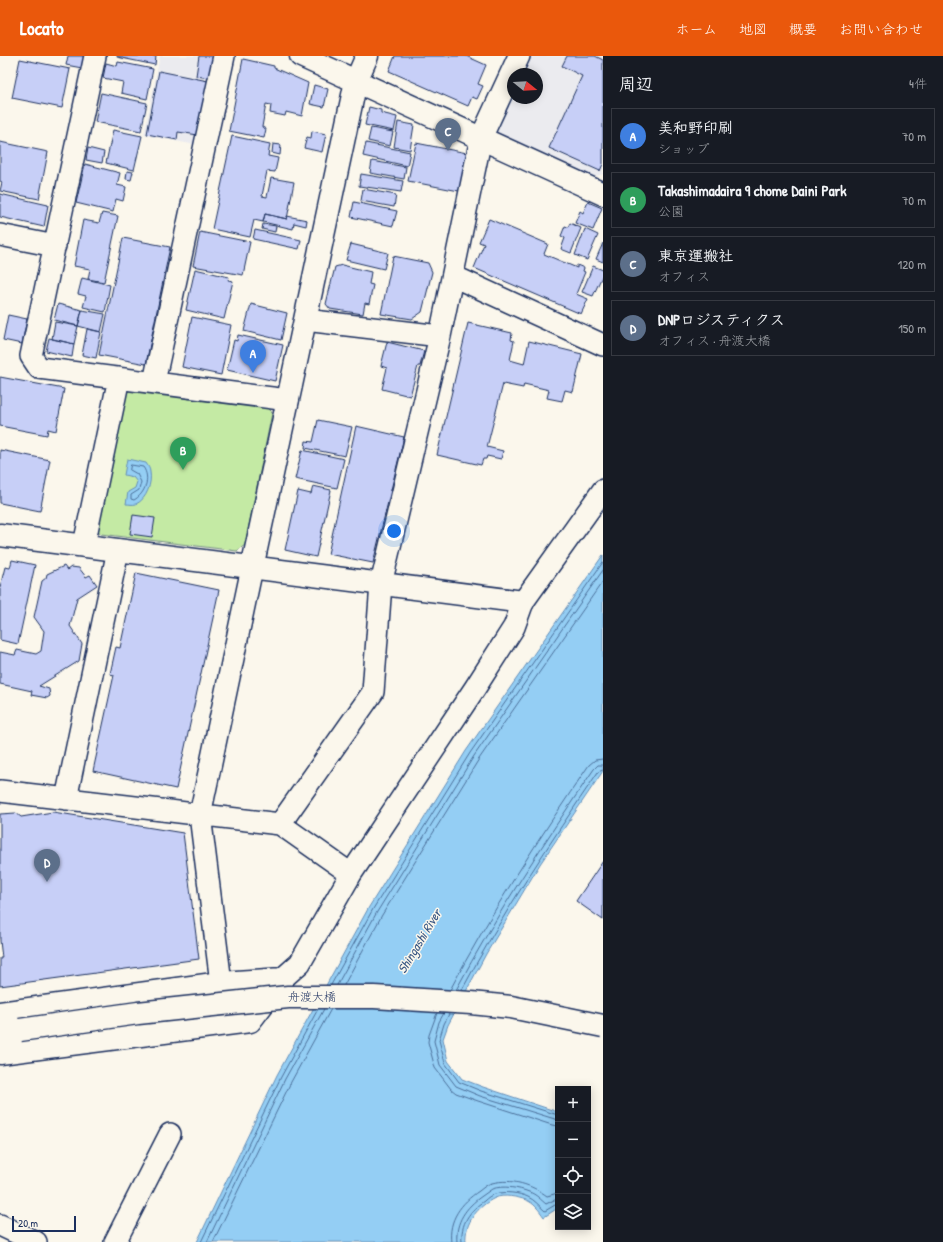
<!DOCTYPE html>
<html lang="ja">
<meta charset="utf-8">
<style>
:root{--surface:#171b24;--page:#242831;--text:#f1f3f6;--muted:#9ea1a6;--line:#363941;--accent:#ea580c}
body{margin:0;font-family:"Patrick Hand","Klee One",sans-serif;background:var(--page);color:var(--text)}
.controls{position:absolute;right:12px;bottom:12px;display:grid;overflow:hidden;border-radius:0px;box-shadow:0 2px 10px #0003}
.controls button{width:36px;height:36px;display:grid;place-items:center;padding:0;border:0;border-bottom:1px solid var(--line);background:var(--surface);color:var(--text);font:20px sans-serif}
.compass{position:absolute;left:507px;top:12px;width:36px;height:36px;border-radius:50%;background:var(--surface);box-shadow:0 2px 10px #0003;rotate:108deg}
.scale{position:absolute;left:12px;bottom:10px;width:64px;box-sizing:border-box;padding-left:4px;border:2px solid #1b2f5e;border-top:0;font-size:11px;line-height:14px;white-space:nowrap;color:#1b2f5e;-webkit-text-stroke:3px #fbf7ec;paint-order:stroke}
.you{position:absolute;left:394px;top:475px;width:14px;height:14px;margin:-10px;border:3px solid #fff;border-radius:50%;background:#1a73e8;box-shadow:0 0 0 6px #1a73e833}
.badge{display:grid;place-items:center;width:26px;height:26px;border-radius:50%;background:var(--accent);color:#fff;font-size:13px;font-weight:700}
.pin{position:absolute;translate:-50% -33px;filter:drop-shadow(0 1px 2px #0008)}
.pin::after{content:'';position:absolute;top:21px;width:14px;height:12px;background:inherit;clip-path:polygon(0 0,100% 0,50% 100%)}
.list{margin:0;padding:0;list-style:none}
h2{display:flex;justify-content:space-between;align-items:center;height:52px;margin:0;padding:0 16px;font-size:17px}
h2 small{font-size:13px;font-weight:400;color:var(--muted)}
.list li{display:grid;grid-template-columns:26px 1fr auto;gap:12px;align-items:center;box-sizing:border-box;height:56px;margin:0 8px 8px;padding:0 8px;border:1px solid var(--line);border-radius:0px}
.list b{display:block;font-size:15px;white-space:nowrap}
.list p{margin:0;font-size:13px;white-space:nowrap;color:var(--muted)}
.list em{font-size:13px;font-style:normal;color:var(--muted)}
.icon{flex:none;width:22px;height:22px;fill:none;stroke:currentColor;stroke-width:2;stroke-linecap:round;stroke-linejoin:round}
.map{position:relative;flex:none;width:603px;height:1186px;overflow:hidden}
header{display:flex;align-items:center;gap:24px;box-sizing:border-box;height:56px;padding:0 20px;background:var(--accent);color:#fff}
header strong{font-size:19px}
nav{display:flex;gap:22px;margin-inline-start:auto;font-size:14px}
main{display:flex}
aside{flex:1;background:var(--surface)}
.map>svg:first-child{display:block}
.built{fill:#ebebef}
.green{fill:#c4eaa4;stroke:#708c81}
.water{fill:#94cef4;stroke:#648eb8}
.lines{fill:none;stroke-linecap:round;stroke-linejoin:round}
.shore{stroke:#4b6f9a;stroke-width:1}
.building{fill:#c7cff7;stroke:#1b2f5e}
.street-casing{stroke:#1b2f5e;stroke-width:24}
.secondary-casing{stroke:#1b2f5e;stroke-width:25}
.street{stroke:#fbf7ec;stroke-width:21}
.secondary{stroke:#fbf7ec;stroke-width:22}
.secondary-bridge-casing{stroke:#1b2f5e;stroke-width:25;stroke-linecap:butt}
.secondary-bridge{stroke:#fbf7ec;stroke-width:22}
.labels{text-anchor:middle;stroke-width:3;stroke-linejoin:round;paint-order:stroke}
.street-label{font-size:12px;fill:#1b2f5e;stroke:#fbf7ec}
.water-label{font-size:13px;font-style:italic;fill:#395784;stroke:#fbf7ec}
</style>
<header>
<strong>Locato</strong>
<nav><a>ホーム</a><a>地図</a><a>概要</a><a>お問い合わせ</a></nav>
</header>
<main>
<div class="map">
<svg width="603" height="1186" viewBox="0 0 603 1186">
<rect width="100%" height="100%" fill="#fbf7ec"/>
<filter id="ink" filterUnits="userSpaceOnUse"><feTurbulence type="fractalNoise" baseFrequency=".025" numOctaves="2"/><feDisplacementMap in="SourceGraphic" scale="8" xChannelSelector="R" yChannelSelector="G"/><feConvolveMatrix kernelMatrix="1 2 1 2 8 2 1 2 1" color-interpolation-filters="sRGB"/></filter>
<g filter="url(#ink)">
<path class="built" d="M 160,0 L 214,0 L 196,89 L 144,79 Z
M 526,0 L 603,0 L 603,118 L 593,121 L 491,76 L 513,29 L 513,42 L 537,42 L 537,18 L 518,18 Z"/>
<path class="green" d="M 130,333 L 267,349 L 272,357 L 245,489 L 237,495 L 101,478 L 94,470 L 121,339 Z"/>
<path class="water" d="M 127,403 L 146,407 C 148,410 150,413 150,416 C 152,427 147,443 136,448 C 133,449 129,448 126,448 L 128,436 L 135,432 L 137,426 L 133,421 L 124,419 Z
M 603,499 L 603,715 L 540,808 L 486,898 L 448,969 L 443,983 L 448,1005 L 462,1023 L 483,1031 L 558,1056 L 558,1152 L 544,1161 C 539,1154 534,1147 526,1144 C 518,1141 503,1138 495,1142 C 478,1150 464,1167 466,1186 L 197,1186 L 277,1019 L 369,851 L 466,695 Z"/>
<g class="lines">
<path class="shore" d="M 131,409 L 143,411 C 151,422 145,438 134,444 L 131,443 L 131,439 L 139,434 L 141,426 L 137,418 L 130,414 Z
M 331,929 L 373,853 L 470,697 L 603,506
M 337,929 L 377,856 L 474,700 L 603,514
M 344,929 L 382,859 L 479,703 L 603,525
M 450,934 C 491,856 539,782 589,709 L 595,704 L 603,703
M 456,934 C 497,857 545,785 594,713 L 598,709 L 603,709
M 462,934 C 502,858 550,787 598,716 L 603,714
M 437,957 L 429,979 L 428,986 L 435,1012 L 451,1033 L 456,1037 L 478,1045 L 552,1069 L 558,1070
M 444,957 L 439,966 L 434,985 L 440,1009 L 456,1030 L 480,1040 L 558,1064
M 449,958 L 444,968 L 439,984 L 445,1007 L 459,1026 L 481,1035 L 558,1059
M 201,1186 L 281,1021 L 318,953
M 207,1186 L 285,1023 L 324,953
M 213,1186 L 291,1026 L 331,953
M 451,1186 C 448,1164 461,1147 479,1135 C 483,1132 487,1128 492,1127 C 512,1122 532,1129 547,1140 L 558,1137
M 457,1186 C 455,1166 466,1151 482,1140 C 485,1138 489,1135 492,1133 C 503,1129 519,1132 529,1136 C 536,1138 541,1144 546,1148 L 554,1144 L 558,1144
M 462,1186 C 460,1168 470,1154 484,1145 C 487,1142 491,1139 495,1138 C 504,1135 520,1137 528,1141 C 535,1144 539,1150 545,1155 L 555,1149 L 558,1149"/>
</g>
<path class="building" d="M 68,0 L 85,0 L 82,12 L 66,9 Z
M 117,0 L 156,0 L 155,9 L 117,1 Z
M 199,0 L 213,0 L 209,22 L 196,20 Z
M 395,0 L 466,0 L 486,9 L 478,28 L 483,30 L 477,43 L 472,41 L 468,50 L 389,15 Z
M 567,0 L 595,0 L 603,4 L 603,108 L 600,115 L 549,92 L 582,20 L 562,10 Z
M 20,3 L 70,13 L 62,52 L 12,42 Z
M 243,3 L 274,10 L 274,12 L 308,27 L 302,60 L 286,56 L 285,60 L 270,57 L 271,49 L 266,48 L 262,71 L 266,73 L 264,82 L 229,75 Z
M 118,6 L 153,13 L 147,43 L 121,37 L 123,26 L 103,22 L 106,7 L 117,10 Z
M 159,15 L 208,25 L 198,79 L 178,76 L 177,84 L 147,78 Z
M 314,29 L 328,33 L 324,51 L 310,48 Z
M 101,37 L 147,47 L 141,75 L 95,66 Z
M 369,51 L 381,54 L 381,57 L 397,61 L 394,75 L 365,69 Z
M 398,66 L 414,69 L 410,94 L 394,91 Z
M 371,72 L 393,76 L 390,90 L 368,85 Z
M 113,74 L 142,80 L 134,114 L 106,107 Z
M 312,75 L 326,78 L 322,96 L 304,92 L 307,81 L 311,82 Z
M 232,80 L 270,88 L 268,100 L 278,102 L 275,116 L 267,115 L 262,140 L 267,141 L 271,122 L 294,126 L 287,163 L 265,158 L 263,166 L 254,164 L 250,181 L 212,173 Z
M 0,86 L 48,96 L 39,143 L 0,135 L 2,126 L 0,125 Z
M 366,87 L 410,96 L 407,110 L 363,100 Z
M 416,87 L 467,97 L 459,135 L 408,125 Z
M 273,88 L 281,89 L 280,99 L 272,97 Z
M 88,92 L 104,96 L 102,107 L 86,104 Z
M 372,105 L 406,111 L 404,123 L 370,117 Z
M 85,108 L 120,117 L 117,129 L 126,131 L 123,145 L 116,143 L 113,156 L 76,147 Z
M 127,115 L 133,116 L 131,124 L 126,123 Z
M 361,118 L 403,125 L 401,136 L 359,130 Z
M 363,133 L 396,139 L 394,151 L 361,145 Z
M 0,138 L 48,149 L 44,171 L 0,161 Z
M 354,146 L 397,155 L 393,170 L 351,161 Z
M 588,146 L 602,152 L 593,174 L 575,167 L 580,155 L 583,157 Z
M 102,157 L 118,160 L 104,226 L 88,223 L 90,213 L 74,210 L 83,164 L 99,167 Z
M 265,158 L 287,163 L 287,160 L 307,164 L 306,170 L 294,167 L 293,173 L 263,166 Z
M 489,163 L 548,188 L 544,198 L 577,212 L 577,209 L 584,212 L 583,215 L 585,216 L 576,238 L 588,243 L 581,258 L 474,212 L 484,188 L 479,186 Z
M 570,167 L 581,172 L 571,197 L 561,193 L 565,182 L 561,180 L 565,170 L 568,171 Z
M 263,168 L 276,170 L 275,176 L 262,173 Z
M 585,173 L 598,179 L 587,204 L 575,199 Z
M 255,174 L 301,184 L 299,193 L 253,183 Z
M 200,176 L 250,186 L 243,219 L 193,210 Z
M 123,182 L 170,191 L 146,308 L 99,299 Z
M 603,187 L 603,206 L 596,203 Z
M 351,188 L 388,197 L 384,213 L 346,204 Z
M 393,200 L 428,207 L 432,216 L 422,256 L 412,263 L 381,258 Z
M 342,209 L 371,216 L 369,228 L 373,229 L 369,248 L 365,247 L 363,258 L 330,253 L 326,248 L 335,211 Z
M 593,210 L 603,214 L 603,218 L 593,240 L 582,236 Z
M 195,213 L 229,221 L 228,224 L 233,225 L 224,263 L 186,254 Z
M 82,222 L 110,229 L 105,256 L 83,251 L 86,240 L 78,238 Z
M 58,248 L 82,254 L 78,270 L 54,264 Z
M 251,248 L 287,257 L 281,284 L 244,275 Z
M 82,254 L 105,258 L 101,276 L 78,270 Z
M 8,259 L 27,263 L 22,288 L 3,284 Z
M 192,261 L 231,269 L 221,319 L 182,311 Z
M 55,266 L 78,270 L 74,288 L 52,283 Z
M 468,267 L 512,277 L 511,284 L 514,285 L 510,304 L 524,308 L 529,285 L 582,298 L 573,336 L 565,334 L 562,345 L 547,342 L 549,334 L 524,328 L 523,332 L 503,328 L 487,391 L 503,395 L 501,403 L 487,400 L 486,403 L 483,403 L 481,409 L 437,399 Z
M 87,273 L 101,276 L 96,302 L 82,299 Z
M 238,279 L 283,289 L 275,325 L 227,314 L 234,284 L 237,285 Z
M 49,282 L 74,288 L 72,301 L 46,295 Z
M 387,286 L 424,295 L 420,310 L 418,310 L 410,340 L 382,333 L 387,312 L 381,310 Z
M 0,321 L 64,333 L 56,375 L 48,373 L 47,379 L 0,370 Z
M 318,364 L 352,371 L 345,400 L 305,392 L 306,385 L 313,386 Z
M 356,370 L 404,381 L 373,507 L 328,498 Z
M 0,394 L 50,404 L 40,455 L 0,447 Z
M 302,394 L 344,403 L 337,432 L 295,423 Z
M 313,430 L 331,434 L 316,501 L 285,494 L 298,435 L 311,438 Z
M 133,459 L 155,462 L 152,481 L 130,478 Z
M 12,504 L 35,509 L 18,588 L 0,584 L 0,531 L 5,511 L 10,512 Z
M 64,510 L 67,514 L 71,511 L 79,512 L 86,521 L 90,519 L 97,529 L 77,542 L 70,570 L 82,588 L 79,605 L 39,630 L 49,633 L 50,640 L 47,642 L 31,639 L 32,635 L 0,628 L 0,596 L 15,599 L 17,594 L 36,598 L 41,595 L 44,575 L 34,561 L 42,525 L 46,522 L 47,518 Z
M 136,517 L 219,534 L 176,733 L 93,715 L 114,619 L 110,618 L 116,591 L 120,592 Z
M 53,756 L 183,777 L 199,903 L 0,930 L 0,902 L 2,902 L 0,885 L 0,758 L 16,757 L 21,761 Z
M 603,805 L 603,864 L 576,845 Z"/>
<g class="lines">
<defs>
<path id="street" d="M 95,0 L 31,300 L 39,312 L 288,344
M 0,179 L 55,190
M 453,220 L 603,289
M 305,264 L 440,280
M 154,326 L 224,0
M 84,489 L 119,322
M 0,735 L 280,768 L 351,818
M 66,743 L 118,494
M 280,768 L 373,636 L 381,528 L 440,280 L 481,82 L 519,0
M 282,923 L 300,907 L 351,818 L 475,632 L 514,571 L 523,546 L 603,434
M 221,927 L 200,759 L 252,512
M 0,1169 L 36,1186
M 115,1186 L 170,1078"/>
<path id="secondary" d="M 301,0 L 603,138
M 0,479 L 523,546
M 252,512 L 356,25 L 367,0
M 0,957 L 221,927 L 282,923
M 0,977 L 20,974
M 0,997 L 250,965 L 282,923"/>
</defs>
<use href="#street" class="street-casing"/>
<use href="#secondary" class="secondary-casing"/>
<use href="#street" class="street"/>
<use href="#secondary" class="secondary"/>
<defs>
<path id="secondary-bridge" d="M 20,974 L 138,957 L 288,941 L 374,941 L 471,947 L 511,951 L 603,970"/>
</defs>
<use href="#secondary-bridge" class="secondary-bridge-casing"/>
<use href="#secondary-bridge" class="secondary-bridge"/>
</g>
</g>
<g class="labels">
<g class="street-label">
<text x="312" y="945">舟渡大橋</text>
</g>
<g class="water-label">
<text transform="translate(419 885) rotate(-59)" y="5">Shingashi River</text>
</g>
</g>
</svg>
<div class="controls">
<button>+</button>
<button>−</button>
<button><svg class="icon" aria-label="locate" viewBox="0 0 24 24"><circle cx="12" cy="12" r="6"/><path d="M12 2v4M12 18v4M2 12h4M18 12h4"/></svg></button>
<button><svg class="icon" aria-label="layers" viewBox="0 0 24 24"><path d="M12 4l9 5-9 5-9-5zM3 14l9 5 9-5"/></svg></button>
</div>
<svg class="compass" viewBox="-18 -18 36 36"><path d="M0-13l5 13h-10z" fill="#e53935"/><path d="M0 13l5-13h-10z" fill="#9ea1a6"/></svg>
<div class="scale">20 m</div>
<div class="you"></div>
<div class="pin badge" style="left:253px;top:317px;background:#3f7fe0">A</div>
<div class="pin badge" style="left:183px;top:414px;background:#2e9e5b">B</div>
<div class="pin badge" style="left:448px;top:95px;background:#5c6f8a">C</div>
<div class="pin badge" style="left:47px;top:826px;background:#5c6f8a">D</div>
</div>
<aside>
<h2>周辺<small>4件</small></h2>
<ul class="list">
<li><span class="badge" style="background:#3f7fe0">A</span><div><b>美和野印刷</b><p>ショップ</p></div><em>70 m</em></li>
<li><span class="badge" style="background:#2e9e5b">B</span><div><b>Takashimadaira 9 chome Daini Park</b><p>公園</p></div><em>70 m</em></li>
<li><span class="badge" style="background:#5c6f8a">C</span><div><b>東京運搬社</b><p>オフィス</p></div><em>120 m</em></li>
<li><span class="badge" style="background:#5c6f8a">D</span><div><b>DNPロジスティクス</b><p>オフィス · 舟渡大橋</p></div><em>150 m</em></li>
</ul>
</aside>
</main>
